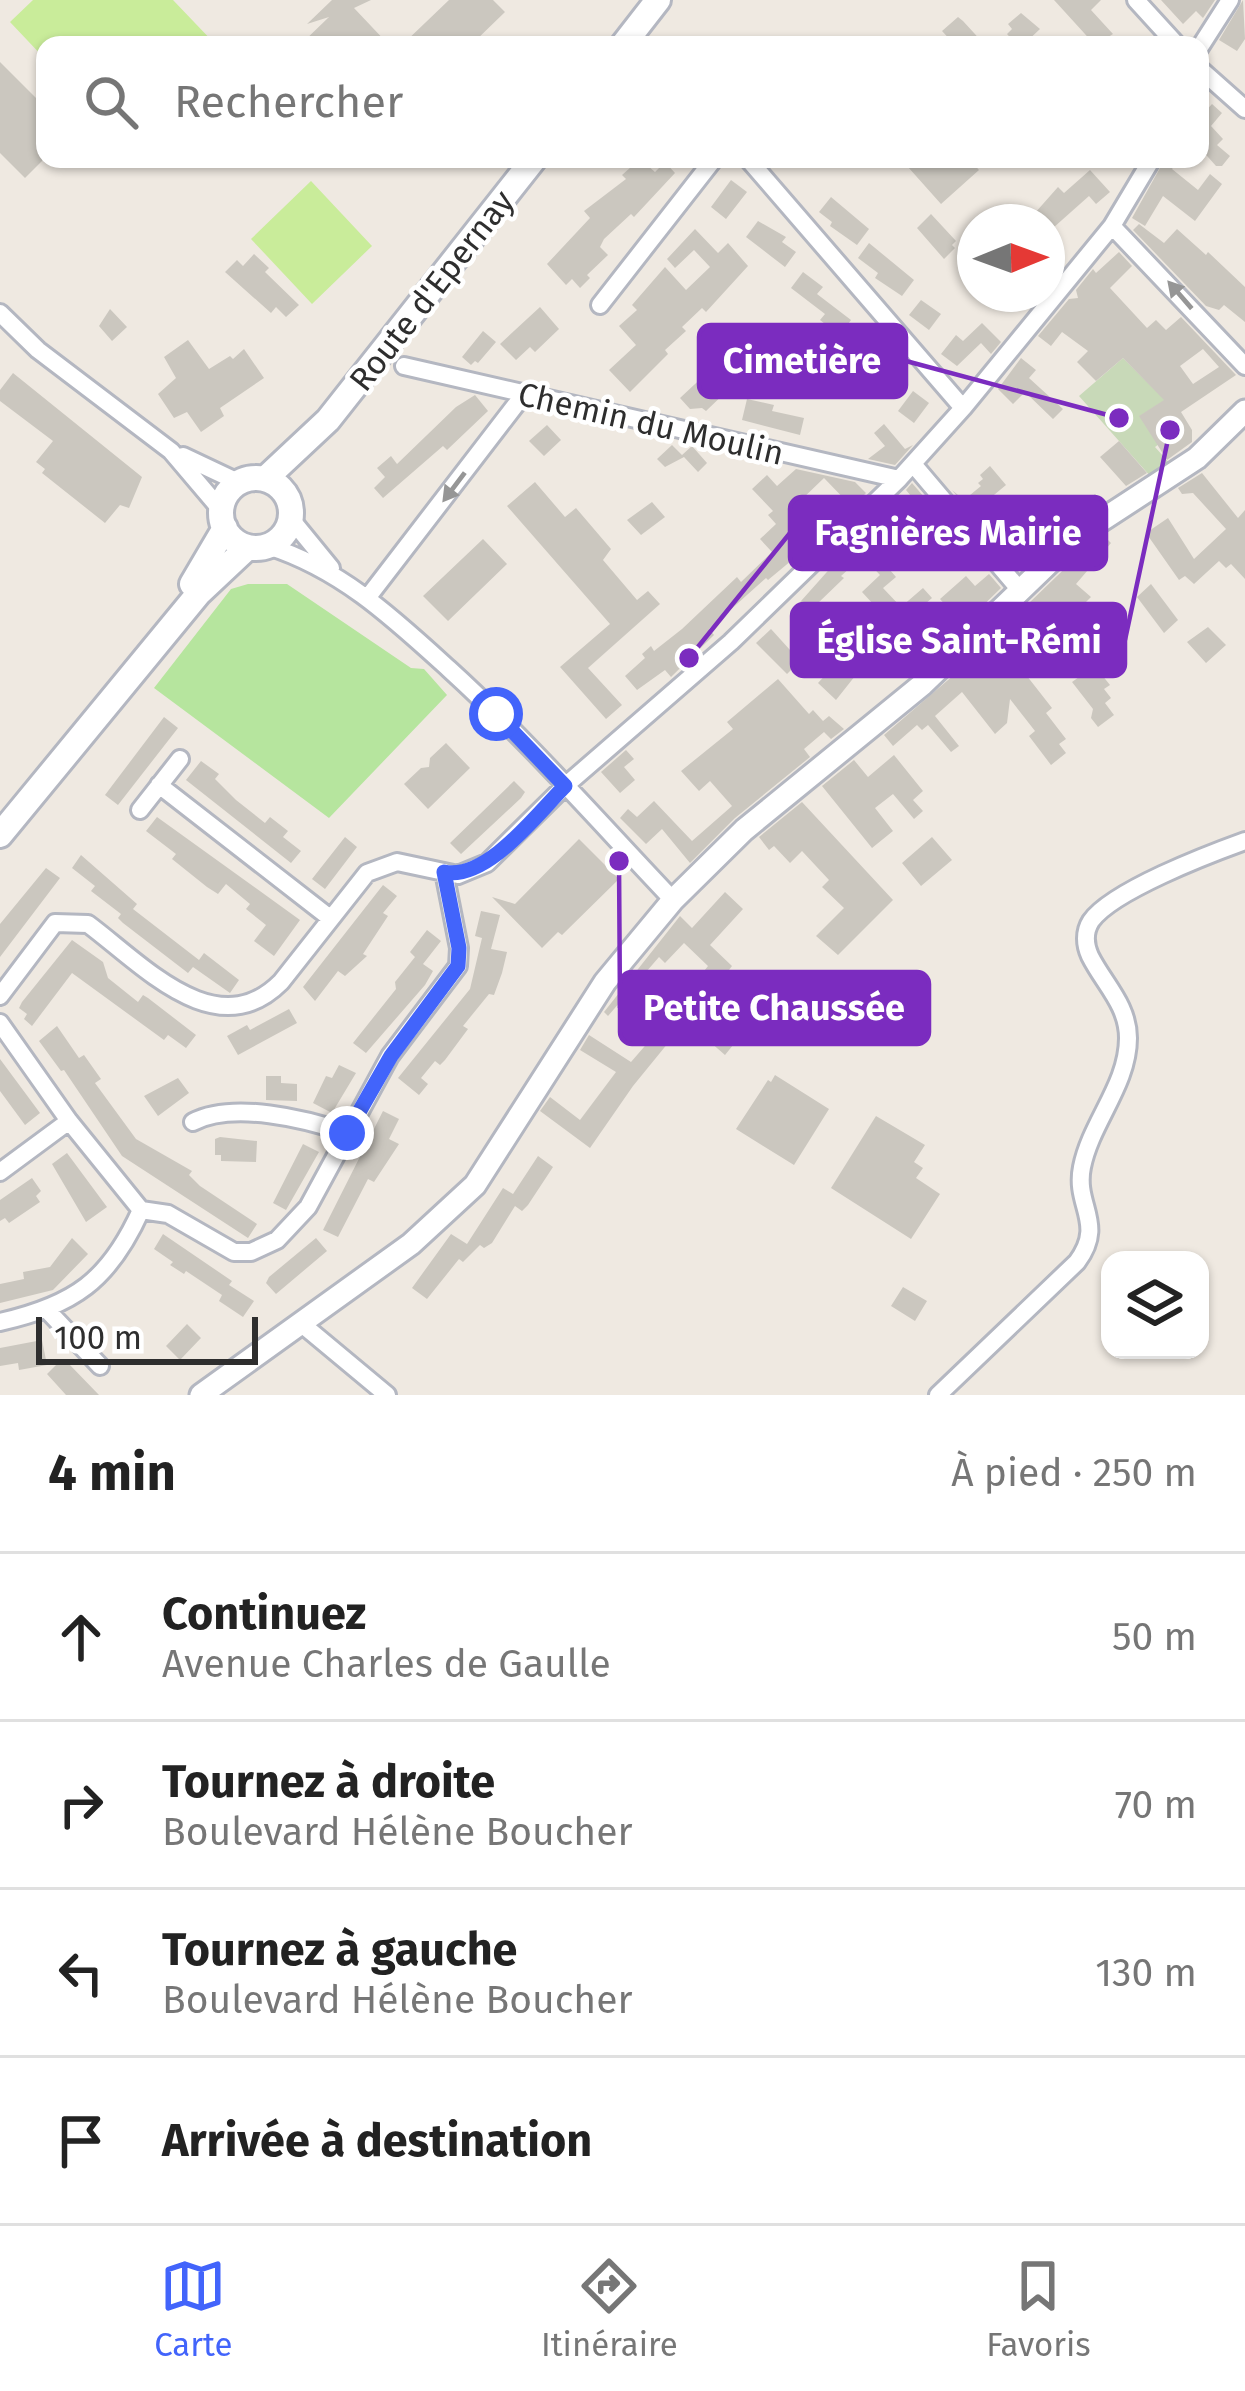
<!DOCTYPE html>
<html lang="fr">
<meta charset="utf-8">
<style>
:root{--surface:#fff;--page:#f6f6f6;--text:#222;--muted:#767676;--line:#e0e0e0;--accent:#4264fb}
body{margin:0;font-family:"Fira Sans",sans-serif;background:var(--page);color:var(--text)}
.controls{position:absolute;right:36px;bottom:36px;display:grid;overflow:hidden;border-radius:24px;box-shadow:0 3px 9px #0004}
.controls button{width:108px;height:108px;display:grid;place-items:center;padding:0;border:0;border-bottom:3px solid var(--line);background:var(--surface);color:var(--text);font:60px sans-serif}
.compass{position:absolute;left:957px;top:204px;width:108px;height:108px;border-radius:50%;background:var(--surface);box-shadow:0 3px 9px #0004;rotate:89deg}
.scale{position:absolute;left:36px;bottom:30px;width:222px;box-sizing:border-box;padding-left:12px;border:6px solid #2e2e2e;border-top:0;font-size:33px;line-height:42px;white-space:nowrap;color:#2e2e2e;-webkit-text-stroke:9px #fff;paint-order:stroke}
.stop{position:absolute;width:36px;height:36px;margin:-27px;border:9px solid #4264fb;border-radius:50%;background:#fff}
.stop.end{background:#4264fb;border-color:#fff;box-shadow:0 3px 12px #0008}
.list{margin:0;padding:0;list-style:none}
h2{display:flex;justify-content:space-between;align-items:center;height:156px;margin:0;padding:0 48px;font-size:51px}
h2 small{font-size:39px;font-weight:400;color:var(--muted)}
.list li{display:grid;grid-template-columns:78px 1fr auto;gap:36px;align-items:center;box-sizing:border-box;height:168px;padding:0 48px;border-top:3px solid var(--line)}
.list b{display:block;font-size:45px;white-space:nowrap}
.list p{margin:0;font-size:39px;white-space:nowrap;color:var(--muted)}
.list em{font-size:39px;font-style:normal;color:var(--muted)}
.icon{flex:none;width:66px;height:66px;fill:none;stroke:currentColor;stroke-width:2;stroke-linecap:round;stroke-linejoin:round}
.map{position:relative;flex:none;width:1245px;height:1395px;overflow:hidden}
.search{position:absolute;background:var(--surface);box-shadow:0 3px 9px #0004;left:36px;right:36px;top:36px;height:132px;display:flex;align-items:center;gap:30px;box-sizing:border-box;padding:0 42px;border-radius:24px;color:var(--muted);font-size:45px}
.sheet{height:828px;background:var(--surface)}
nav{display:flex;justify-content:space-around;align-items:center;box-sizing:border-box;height:168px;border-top:3px solid var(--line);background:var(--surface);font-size:33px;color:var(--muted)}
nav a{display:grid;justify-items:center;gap:6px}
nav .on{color:var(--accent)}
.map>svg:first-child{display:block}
.green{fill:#b6e59e}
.cemetery{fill:#c8d9b8}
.pitch{fill:#c9ec9a}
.building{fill:#cbc7bf;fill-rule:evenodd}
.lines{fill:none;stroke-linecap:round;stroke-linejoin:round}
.minor-casing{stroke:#b4b7c1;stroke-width:22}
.tertiary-casing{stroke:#b4b7c1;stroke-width:27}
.secondary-casing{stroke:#b4b7c1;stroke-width:30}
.minor{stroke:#fff;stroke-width:16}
.tertiary{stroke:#fff;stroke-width:21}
.secondary{stroke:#fff;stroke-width:24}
.oneway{fill:#969696}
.route{stroke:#4264fb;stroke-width:15}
.labels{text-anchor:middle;stroke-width:9;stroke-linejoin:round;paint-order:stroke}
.street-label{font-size:33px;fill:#2e2e2e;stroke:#fff}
.leader{fill:none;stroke:#7b2cbf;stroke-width:4.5}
.callout-dot{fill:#7b2cbf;stroke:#fff;stroke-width:4.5}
.callout{fill:#7b2cbf;stroke:#7b2cbf;stroke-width:4.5}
.callout-label{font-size:36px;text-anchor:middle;font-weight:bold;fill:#fff}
</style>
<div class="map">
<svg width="1245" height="1395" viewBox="0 0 1245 1395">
<rect width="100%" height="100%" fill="#efe9e1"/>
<path class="green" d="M 248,584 L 287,584 L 411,668 L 424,669 L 447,695 L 329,818 L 154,688 L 231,589 Z"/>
<path class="cemetery" d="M 1123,358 L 1165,400 L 1140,416 L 1159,444 L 1155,447 L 1172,466 L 1151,477 L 1079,396 Z"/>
<path class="pitch" d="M 33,0 L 173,0 L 216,45 L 45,45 L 45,59 L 10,22 Z
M 311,181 L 372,246 L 312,304 L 251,239 Z"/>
<path class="building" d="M 332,0 L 371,0 L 354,8 L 389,45 L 300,45 L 329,17 L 307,24 Z
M 449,0 L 493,0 L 505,12 L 471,45 L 402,45 Z
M 1054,0 L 1101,0 L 1091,10 L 1113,34 L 1095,45 Z
M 1161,0 L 1215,0 L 1203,18 L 1196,11 L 1183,24 Z
M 1243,0 L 1245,39 L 1237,51 L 1219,40 Z
M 1021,13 L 1040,29 L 1023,45 L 1017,45 L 1007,34 L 1012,29 L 1008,24 Z
M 958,17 L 963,21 L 985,45 L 955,45 L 942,31 Z
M 0,62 L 45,107 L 45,158 L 25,178 L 0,153 Z
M 1212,104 L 1222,113 L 1211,126 L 1223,139 L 1217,145 L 1230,156 L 1222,166 L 1216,166 L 1200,148 L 1200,110 L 1203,114 Z
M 640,159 L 655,172 L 665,162 L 675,173 L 634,217 L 631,214 L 604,239 L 600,247 L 608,255 L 587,275 L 590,278 L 580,288 L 572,279 L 566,285 L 547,264 L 590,218 L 584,211 L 626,179 L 622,175 Z
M 917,159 L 969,159 L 979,170 L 941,204 L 908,167 Z
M 1165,159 L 1179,159 L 1172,169 L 1198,190 L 1210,174 L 1222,184 L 1195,221 L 1163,196 L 1145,226 L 1132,218 Z
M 1090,170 L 1110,192 L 1096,204 L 1089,196 L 1053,228 L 1047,222 L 1027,222 L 1058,187 L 1064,193 Z
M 731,180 L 747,192 L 726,219 L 711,207 Z
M 831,197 L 869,229 L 857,245 L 830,226 L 832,222 L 819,212 Z
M 931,214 L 956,241 L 952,245 L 955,248 L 944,259 L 917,228 Z
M 758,221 L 786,237 L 782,242 L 796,252 L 785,267 L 746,237 Z
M 1139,224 L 1164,243 L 1177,229 L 1206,255 L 1208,252 L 1245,287 L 1245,322 L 1224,305 L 1219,310 L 1206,306 L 1133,230 Z
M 695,229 L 718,253 L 728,243 L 748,266 L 706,312 L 702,308 L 682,327 L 686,331 L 665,350 L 668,354 L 630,392 L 609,370 L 636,345 L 619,326 L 637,310 L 632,305 L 665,267 L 686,290 L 710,267 L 694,250 L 675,268 L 667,259 Z
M 869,243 L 914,280 L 902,296 L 875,278 L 878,273 L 858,258 Z
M 1119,252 L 1132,266 L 1110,288 L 1147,328 L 1156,320 L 1166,330 L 1181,317 L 1236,375 L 1181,412 L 1192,430 L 1192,442 L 1167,460 L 1139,416 L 1164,400 L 1123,358 L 1096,381 L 1077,362 L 1088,351 L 1062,332 L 1051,346 L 1038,336 L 1069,299 L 1078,298 L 1076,290 L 1093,269 L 1096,273 ZM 1203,349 L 1219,367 L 1193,384 L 1180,366 Z
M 254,254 L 269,268 L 265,272 L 299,305 L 286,317 L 276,307 L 271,313 L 225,272 L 237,260 L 243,266 Z
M 803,272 L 823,287 L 817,294 L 851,320 L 846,327 L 888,354 L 884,359 L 898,369 L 886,385 L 849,353 L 854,347 L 820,320 L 825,314 L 791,288 Z
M 921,300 L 941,314 L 929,330 L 909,315 Z
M 540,307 L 559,329 L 535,352 L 530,347 L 516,360 L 500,344 Z
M 110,309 L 127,327 L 112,341 L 99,326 Z
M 982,323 L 1001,342 L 991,354 L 981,343 L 957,366 L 941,354 L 956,335 L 963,341 Z
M 483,331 L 496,342 L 478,363 L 475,361 L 471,365 L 462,357 Z
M 188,340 L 209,369 L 230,356 L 233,359 L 244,349 L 264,378 L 220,408 L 224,416 L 201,432 L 187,412 L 174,418 L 158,394 L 176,378 L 164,357 Z
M 745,342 L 756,355 L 739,378 L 738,398 L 729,389 L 706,411 L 702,408 L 690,409 L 680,398 L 710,370 L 704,364 L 723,347 L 730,355 Z
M 1021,358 L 1036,370 L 1029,378 L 1063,409 L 1053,419 L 1025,392 L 1013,404 L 998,389 Z
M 13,373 L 142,477 L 129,508 L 120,505 L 105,523 L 42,473 L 45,469 L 36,462 L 53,441 L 0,401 L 0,390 Z
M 913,391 L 929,403 L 914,423 L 898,411 Z
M 475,395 L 488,411 L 447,450 L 443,446 L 383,498 L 374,488 L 385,477 L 377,468 L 391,456 L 397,464 L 456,407 Z
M 747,399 L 774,405 L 772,411 L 804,418 L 800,435 L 742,420 Z
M 884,424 L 905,449 L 913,445 L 895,465 L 868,459 L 885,446 L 874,433 Z
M 547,425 L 561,440 L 544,456 L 529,441 Z
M 1119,441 L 1147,473 L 1126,486 L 1100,457 Z
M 672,445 L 682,455 L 692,446 L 707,463 L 698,472 L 684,457 L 665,467 L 657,459 Z
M 990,466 L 1006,485 L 977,509 L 1000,537 L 1016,524 L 1036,551 L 1040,551 L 1023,567 L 1013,554 L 1009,558 L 952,490 L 964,500 L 981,486 L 978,483 L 983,479 L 980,475 Z
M 796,469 L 855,482 L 866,493 L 852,507 L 824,478 L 799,502 L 827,531 L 768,580 L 766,578 L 709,629 L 714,635 L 671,677 L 665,670 L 637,690 L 625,676 L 645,658 L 642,654 L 651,646 L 654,651 L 682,629 L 737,577 L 741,582 L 772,552 L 760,539 L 776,524 L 768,515 L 773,511 L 752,489 L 767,475 L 777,486 Z
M 1202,473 L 1238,518 L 1245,510 L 1245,579 L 1231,564 L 1226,568 L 1219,561 L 1194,584 L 1185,576 L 1179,580 L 1146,533 L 1168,518 L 1194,559 L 1226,529 L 1193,493 L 1182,494 L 1178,488 Z
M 535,482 L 565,517 L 576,508 L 611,549 L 603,560 L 637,600 L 648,591 L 660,604 L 588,668 L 622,705 L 606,719 L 560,667 L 610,624 L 507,506 Z
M 912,483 L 949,526 L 890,570 L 896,577 L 883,588 L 901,607 L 923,588 L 932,598 L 896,629 L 862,592 L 880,575 L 863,557 L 920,507 L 906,490 Z
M 1095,494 L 1103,501 L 1060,532 L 1048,518 L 1072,496 L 1082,505 Z
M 652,502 L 665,517 L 641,535 L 627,520 Z
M 859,536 L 871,549 L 841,576 L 844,578 L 817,604 L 821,608 L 806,623 L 793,610 Z
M 1104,536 L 1111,543 L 1076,584 L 1091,597 L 1083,605 L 1088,611 L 1079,619 L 1065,604 L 1053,614 L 1110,685 L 1104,689 L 1111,698 L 1105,703 L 1114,715 L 1098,727 L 1091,718 L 1093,709 L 1072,682 L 1079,677 L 1065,660 L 1058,665 L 1042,645 L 1056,634 L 1029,603 L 1085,549 Z
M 483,539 L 507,564 L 448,621 L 423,596 Z
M 989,574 L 1001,588 L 963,625 L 940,599 L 966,576 L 975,586 Z
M 1151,584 L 1178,620 L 1164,633 L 1137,597 Z
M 1208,627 L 1226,645 L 1206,663 L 1187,642 Z
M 771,629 L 800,661 L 787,674 L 756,643 Z
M 1005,648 L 1052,708 L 1046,713 L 1066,739 L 1059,744 L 1066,753 L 1051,765 L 1029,736 L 1035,731 L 1010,699 L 1007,723 L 995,734 L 962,692 L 935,716 L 959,746 L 951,752 L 928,725 L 922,730 L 917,725 L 893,746 L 884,735 L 962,668 L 964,671 L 989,651 L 994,657 Z
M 843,656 L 859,671 L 836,700 L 818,683 Z
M 778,679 L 809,714 L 813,710 L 823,721 L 829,716 L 844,729 L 831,739 L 824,732 L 804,749 L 810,757 L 735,818 L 690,863 L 662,829 L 646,844 L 620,818 L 628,809 L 637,817 L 654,801 L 692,841 L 732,806 L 710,781 L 699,791 L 681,771 L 733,729 L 727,722 Z
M 164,717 L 178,728 L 118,805 L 105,795 Z
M 446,743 L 470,768 L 428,809 L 404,784 L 421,768 L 429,767 L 430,758 Z
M 626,750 L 634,759 L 624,767 L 635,780 L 620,793 L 601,772 Z
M 894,755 L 923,791 L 913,800 L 923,811 L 914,819 L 893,794 L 875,808 L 893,831 L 872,848 L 822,786 L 854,760 L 868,777 Z
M 201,761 L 219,774 L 215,779 L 236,800 L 265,823 L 270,817 L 288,831 L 283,837 L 301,851 L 291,863 L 186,780 Z
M 514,781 L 525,792 L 521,798 L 461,854 L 450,843 Z
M 802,802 L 893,900 L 838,955 L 816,936 L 844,908 L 822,887 L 829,880 L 802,851 L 790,863 L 774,846 L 769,850 L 759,837 Z
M 157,817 L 300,920 L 274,956 L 254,941 L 266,925 L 246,909 L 250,904 L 226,884 L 218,894 L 207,887 L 172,859 L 176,854 L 146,831 Z
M 345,837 L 357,847 L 325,889 L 312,879 Z
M 932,837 L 952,860 L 921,886 L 902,863 Z
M 579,839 L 619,879 L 562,935 L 558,932 L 542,948 L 492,897 L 515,904 Z
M 81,855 L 137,904 L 133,909 L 199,960 L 204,953 L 239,980 L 230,993 L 193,967 L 188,973 L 123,923 L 118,918 L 121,914 L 91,891 L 95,886 L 72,868 Z
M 46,868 L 60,878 L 0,957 L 0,924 Z
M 383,885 L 397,896 L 383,913 L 388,916 L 363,954 L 367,956 L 345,976 L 338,971 L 315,1001 L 303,987 Z
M 725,892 L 743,909 L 710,945 L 732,966 L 729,970 L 768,1002 L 725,1055 L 686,1021 L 633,1086 L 590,1148 L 540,1111 L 550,1097 L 580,1120 L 616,1072 L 580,1050 L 589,1035 L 631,1062 L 644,1047 L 708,966 L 684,943 L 665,963 L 659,957 L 608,1016 L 604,1012 L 680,916 L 692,928 Z
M 481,911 L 500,915 L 491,949 L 507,952 L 502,973 L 494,995 L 489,994 L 463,1026 L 468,1029 L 445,1060 L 440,1065 L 435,1061 L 421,1078 L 428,1084 L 419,1095 L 398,1078 L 470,989 L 482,938 L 475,936 Z
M 427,930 L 441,941 L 423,964 L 433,971 L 425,985 L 366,1053 L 353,1043 L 396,989 L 395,982 L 415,957 L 410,952 Z
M 72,940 L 103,962 L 108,978 L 138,1002 L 143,995 L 148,998 L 196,1035 L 186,1048 L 168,1035 L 164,1040 L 72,973 L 32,1026 L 24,1019 L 27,1014 L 19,1008 L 22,1002 Z
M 289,1009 L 297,1023 L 238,1055 L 227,1036 L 247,1025 L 250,1030 Z
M 57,1026 L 79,1058 L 84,1055 L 101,1079 L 95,1083 L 136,1139 L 192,1171 L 189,1175 L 200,1186 L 257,1224 L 248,1238 L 122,1156 L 64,1070 L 61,1071 L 39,1041 Z
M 0,1059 L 40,1113 L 25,1125 L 0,1091 Z
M 339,1065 L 356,1073 L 332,1113 L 313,1103 L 326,1076 L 332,1078 Z
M 775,1075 L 829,1109 L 794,1165 L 736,1129 L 768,1080 L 771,1082 Z
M 266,1076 L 281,1076 L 281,1083 L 297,1084 L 297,1101 L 266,1100 Z
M 178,1078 L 189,1093 L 158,1116 L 144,1096 Z
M 383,1111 L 399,1119 L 389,1139 L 399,1144 L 374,1182 L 368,1179 L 338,1237 L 323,1230 Z
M 876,1116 L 925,1145 L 914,1162 L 923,1168 L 916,1178 L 940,1194 L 911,1239 L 831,1188 Z
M 220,1137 L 257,1141 L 256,1162 L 221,1161 L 221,1155 L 215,1155 L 215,1139 Z
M 303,1144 L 319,1152 L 286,1210 L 273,1203 Z
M 67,1153 L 107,1207 L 86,1222 L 52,1164 Z
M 538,1156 L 553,1167 L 528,1205 L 522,1211 L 515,1206 L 492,1243 L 484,1248 L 480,1245 L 463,1262 L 459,1259 L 427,1299 L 412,1288 L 451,1234 L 467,1244 L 503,1188 L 513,1194 Z
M 32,1178 L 41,1191 L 36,1196 L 40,1202 L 9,1223 L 5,1218 L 0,1221 L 0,1200 Z
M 163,1234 L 232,1281 L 229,1285 L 254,1301 L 243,1317 L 219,1301 L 222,1295 L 186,1271 L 184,1274 L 170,1265 L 173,1262 L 154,1249 Z
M 72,1238 L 88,1254 L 53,1290 L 0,1303 L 0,1284 L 24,1279 L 23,1272 L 50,1267 Z
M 316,1238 L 327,1251 L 276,1294 L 266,1283 L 269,1277 Z
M 903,1287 L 927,1301 L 915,1321 L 891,1306 Z
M 187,1324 L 201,1338 L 180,1360 L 166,1346 Z
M 42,1340 L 47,1365 L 19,1370 L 18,1363 L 0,1366 L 0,1348 Z
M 62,1359 L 69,1364 L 99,1395 L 66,1395 L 47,1374 Z"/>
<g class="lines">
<defs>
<path id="minor" d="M 1136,0 L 1177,45
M 1200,47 L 1230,0
M 1200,69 L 1245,109
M 748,159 L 963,408
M 1112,226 L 1245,366
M 600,305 L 714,159
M 0,313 L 38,350 L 171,451 L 221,510
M 404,366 L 899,479
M 183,456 L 238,482
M 913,464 L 1019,589
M 291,519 L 331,568
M 268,546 C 341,569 393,618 449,669 C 528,741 599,822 673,900
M 368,597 L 524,394
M 159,785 L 330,918
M 140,810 L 180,759
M 0,996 L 55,923 L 88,924 C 142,964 216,1047 281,982 L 367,873 L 397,862 L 458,875 L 487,863 L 565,786 L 731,642 L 899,479 L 963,408 L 1112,226 L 1152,159
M 0,1023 L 69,1121 L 141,1210 L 168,1214 L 234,1252 L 251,1252 L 277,1240 L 308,1207 L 390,1056 L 458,966 L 459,948 L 444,872
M 193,1122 C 233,1101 306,1119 347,1133
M 0,1172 L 69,1121
M 48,1311 L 100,1366
M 0,1322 C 74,1305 109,1281 141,1210
M 303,1325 L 387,1395
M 938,1395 L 1077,1262 C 1106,1223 1074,1206 1082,1167 C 1091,1122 1128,1085 1128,1038 C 1128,1005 1104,984 1090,956 C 1085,945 1084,932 1091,921 C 1112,891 1209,854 1245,841"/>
<path id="tertiary" d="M 201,1395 L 411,1244 L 475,1185 L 605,982 L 673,900 L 744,830 L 923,684 L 1076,537 L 1197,458 L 1245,411"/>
<path id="secondary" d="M 623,45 L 658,0
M221 513a35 35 0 1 1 70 0a35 35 0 1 1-70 0Z
M 265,479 L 328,420 L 534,159
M 192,584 L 225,528
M 0,835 L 199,593 L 248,547"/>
</defs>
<use href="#minor" class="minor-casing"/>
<use href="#tertiary" class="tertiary-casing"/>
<use href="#secondary" class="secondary-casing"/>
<use href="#minor" class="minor"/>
<use href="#tertiary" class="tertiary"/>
<use href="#secondary" class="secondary"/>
</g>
<defs><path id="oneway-solid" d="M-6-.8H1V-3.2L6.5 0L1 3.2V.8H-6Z" transform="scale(3)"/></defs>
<g class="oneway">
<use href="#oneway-solid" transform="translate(1180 295) rotate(-131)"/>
<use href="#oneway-solid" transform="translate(454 487) rotate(127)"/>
</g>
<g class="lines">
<path class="route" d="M 347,1133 L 391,1056 L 458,966 L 459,948 L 444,872 C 487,881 537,814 565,786 L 496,714"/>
</g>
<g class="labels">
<g class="street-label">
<text transform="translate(431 290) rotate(-52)" y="12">Route d'Epernay</text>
<text transform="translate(651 423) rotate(13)" y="12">Chemin du Moulin</text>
</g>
</g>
<path class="leader" d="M1119 418L906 361M689 658L790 533M1170 430L1125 640M619 861L620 1008"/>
<g class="callout-dot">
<circle cx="1119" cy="418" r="12"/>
<circle cx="689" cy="658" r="12"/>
<circle cx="1170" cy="430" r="12"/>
<circle cx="619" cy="861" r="12"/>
</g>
<g class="callout">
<rect x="699" y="325" width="207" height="72" rx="12"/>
<rect x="790" y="497" width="316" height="72" rx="12"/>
<rect x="792" y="604" width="333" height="72" rx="12"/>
<rect x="620" y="972" width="309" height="72" rx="12"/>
</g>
<g class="callout-label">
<text x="802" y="373">Cimetière</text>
<text x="948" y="545">Fagnières Mairie</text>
<text x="959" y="653">Église Saint-Rémi</text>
<text x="774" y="1020">Petite Chaussée</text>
</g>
</svg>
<div class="controls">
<button><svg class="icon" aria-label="layers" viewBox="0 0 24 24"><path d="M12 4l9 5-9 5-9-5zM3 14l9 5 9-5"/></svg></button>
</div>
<svg class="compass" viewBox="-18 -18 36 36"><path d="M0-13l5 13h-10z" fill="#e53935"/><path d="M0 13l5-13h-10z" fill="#767676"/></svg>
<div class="scale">100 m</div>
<div class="stop" style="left:496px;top:714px"></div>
<div class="stop end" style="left:347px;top:1133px"></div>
<div class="search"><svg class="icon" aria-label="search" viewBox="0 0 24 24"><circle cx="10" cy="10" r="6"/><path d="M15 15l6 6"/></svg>Rechercher</div>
</div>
<section class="sheet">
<h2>4 min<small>À pied · 250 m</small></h2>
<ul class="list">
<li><svg class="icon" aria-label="ahead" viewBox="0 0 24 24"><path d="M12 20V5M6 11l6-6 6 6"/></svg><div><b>Continuez</b><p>Avenue Charles de Gaulle</p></div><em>50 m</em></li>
<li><svg class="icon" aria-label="right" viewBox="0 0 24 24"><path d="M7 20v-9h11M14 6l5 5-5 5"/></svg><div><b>Tournez à droite</b><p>Boulevard Hélène Boucher</p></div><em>70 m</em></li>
<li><svg class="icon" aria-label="left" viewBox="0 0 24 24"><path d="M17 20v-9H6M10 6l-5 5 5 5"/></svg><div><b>Tournez à gauche</b><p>Boulevard Hélène Boucher</p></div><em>130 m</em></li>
<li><svg class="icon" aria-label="arrive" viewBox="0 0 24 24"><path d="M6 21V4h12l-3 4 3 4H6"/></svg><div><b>Arrivée à destination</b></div></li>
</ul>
</section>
<nav>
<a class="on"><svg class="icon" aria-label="map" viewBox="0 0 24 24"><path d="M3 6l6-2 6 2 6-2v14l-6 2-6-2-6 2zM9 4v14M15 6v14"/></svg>Carte</a>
<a><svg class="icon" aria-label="directions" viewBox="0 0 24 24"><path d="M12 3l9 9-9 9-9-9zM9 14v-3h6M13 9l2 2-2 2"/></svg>Itinéraire</a>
<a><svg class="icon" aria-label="saved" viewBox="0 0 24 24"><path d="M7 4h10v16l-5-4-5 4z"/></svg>Favoris</a>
</nav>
